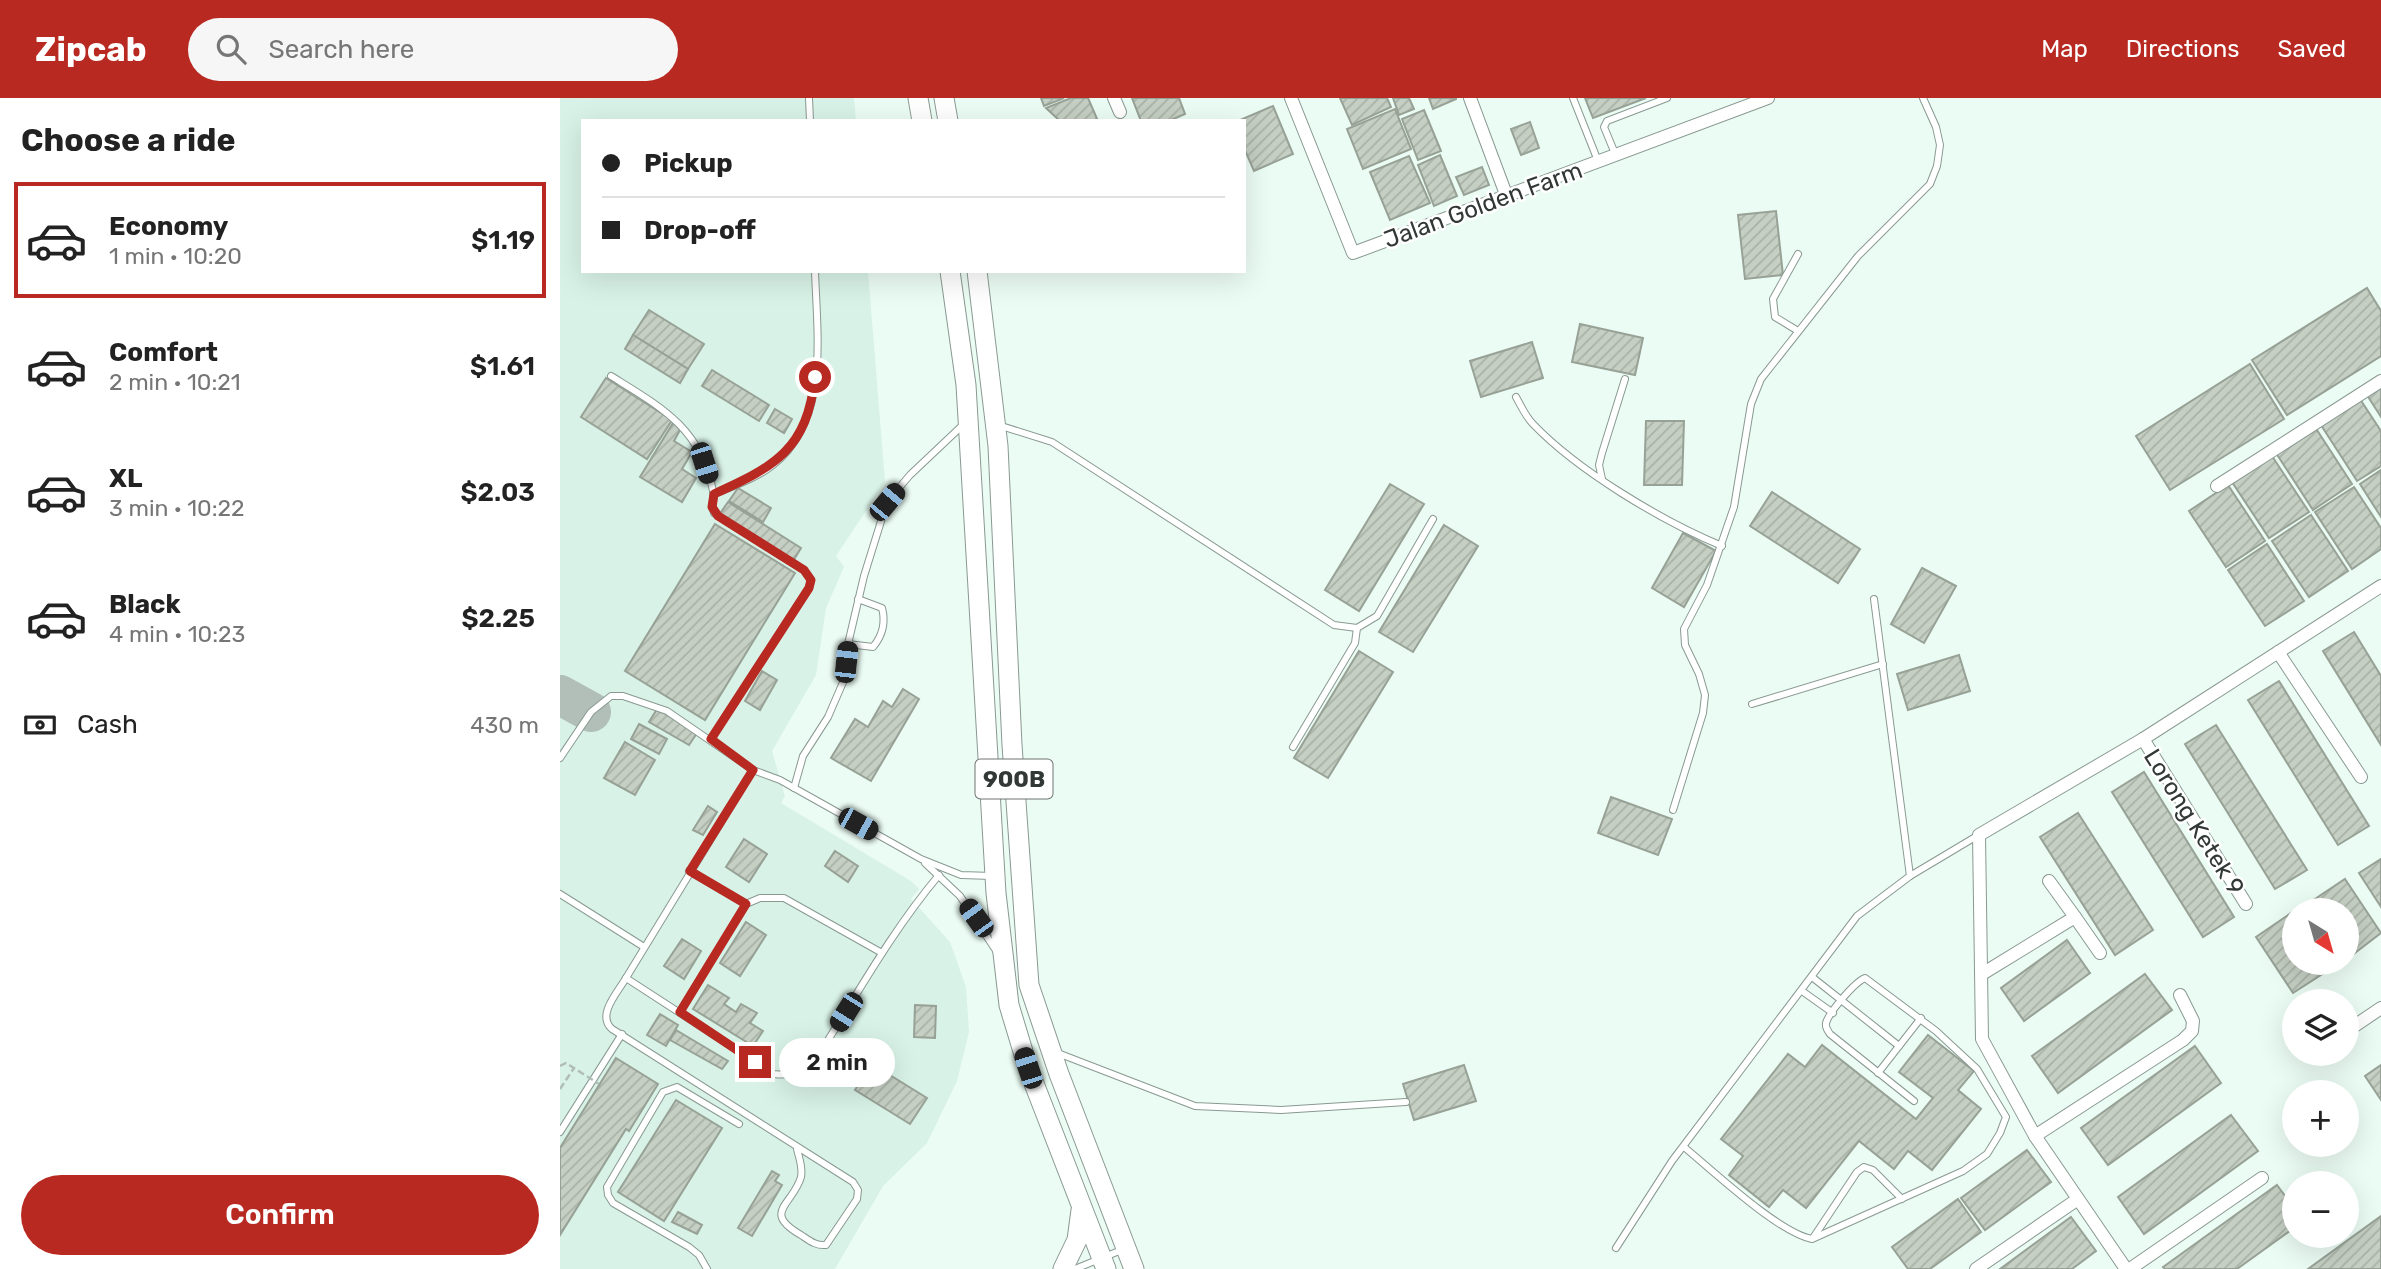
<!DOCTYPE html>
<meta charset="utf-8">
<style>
:root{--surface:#fff;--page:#f6f6f6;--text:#222;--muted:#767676;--line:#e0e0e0;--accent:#b82921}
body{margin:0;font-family:Rubik,sans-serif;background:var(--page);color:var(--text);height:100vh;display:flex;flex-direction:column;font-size:26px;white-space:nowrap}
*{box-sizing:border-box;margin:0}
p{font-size:23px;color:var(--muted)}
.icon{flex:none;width:38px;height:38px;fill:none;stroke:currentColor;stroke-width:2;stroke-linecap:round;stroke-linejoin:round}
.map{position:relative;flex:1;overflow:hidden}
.drawer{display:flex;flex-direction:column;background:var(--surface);width:560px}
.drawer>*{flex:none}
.top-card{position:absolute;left:21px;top:21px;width:665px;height:154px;border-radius:0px;box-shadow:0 7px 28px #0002;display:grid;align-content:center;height:154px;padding:0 21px;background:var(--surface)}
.needle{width:46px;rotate:143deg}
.controls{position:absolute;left:1722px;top:800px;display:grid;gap:14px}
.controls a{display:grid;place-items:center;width:77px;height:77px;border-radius:50%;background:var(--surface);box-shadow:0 7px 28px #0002;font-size:35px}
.end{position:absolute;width:32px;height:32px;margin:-16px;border:9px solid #b82921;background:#fff;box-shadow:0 0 0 4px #fff}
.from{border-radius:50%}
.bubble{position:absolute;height:49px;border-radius:24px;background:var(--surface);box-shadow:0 7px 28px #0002;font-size:23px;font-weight:600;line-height:49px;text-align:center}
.car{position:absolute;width:21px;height:42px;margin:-21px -10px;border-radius:9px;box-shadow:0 0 5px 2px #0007;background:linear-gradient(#222 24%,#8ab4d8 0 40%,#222 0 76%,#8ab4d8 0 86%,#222 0)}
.top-card b{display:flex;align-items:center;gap:24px;height:66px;font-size:26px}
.top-card b+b{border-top:2px solid var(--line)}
.top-card i{width:18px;height:18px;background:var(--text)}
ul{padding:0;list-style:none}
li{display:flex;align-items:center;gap:21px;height:116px;margin:0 14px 10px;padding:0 7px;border:4px solid transparent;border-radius:0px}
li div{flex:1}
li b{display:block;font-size:26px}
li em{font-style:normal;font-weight:600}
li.selected{border-color:var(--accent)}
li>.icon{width:63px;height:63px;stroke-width:1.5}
h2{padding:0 21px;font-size:32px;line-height:84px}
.pay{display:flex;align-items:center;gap:18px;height:77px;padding:0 21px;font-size:26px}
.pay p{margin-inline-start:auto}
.button{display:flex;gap:14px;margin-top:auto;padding:14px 21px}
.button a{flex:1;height:80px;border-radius:42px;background:var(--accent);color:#fff;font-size:28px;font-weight:600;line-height:80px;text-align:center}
header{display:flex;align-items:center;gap:42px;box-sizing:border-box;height:98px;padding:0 35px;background:var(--accent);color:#fff}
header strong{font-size:33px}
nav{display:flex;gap:38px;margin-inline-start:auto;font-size:24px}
.search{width:490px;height:63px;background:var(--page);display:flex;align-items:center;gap:18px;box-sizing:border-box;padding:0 24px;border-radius:38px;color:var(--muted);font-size:26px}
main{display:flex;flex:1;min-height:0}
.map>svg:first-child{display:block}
.built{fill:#d8f2e7}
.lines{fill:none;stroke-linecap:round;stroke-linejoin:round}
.taxiway{stroke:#b1bfb8;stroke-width:40}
.building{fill:url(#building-hatch);stroke:#97a195;stroke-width:2}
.service-casing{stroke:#899992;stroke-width:8}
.minor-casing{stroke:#899992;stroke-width:14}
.trunk-casing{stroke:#899992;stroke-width:21}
.path{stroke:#b0beb7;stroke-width:2.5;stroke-dasharray:7 3.5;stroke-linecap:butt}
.service{stroke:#fff;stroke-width:6}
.minor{stroke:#fff;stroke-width:12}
.trunk{stroke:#fff;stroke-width:19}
.path-bridge{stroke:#b0beb7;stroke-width:2.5;stroke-dasharray:7 3.5;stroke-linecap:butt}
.route{stroke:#b82921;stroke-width:9}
.labels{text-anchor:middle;stroke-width:5;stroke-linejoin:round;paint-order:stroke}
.shield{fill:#fff;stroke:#6f7472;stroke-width:2}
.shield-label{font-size:23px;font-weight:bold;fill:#313835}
.street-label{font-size:24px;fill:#313835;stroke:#fff}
</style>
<header>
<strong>Zipcab</strong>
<div class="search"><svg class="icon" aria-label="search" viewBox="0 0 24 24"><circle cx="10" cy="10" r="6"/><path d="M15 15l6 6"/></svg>Search here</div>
<nav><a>Map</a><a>Directions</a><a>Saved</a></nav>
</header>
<main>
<section class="drawer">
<h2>Choose a ride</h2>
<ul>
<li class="selected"><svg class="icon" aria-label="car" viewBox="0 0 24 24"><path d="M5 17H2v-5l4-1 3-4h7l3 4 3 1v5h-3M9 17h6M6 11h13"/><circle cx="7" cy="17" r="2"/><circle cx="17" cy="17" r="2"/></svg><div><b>Economy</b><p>1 min · 10:20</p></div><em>$1.19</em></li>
<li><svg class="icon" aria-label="car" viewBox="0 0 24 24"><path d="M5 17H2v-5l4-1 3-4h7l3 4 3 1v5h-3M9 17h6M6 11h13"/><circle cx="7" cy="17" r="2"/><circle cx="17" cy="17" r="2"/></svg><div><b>Comfort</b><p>2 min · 10:21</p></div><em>$1.61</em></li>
<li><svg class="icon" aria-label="car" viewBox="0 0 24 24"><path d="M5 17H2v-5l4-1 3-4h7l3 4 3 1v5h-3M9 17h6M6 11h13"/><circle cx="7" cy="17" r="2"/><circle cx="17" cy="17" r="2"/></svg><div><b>XL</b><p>3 min · 10:22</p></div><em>$2.03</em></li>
<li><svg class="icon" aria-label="car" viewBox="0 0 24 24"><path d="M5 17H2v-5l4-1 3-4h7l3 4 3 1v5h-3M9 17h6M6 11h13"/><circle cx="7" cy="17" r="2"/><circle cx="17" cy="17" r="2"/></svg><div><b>Black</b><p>4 min · 10:23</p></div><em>$2.25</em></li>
</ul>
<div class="pay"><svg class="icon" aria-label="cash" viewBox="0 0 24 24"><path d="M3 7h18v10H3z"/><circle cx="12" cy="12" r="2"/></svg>Cash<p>430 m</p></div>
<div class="button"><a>Confirm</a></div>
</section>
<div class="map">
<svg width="1821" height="1171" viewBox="0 0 1821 1171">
<defs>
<pattern id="building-hatch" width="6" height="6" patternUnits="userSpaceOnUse" patternTransform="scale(1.75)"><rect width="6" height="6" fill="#c5cfc3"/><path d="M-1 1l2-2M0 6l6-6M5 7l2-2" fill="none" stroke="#aab2a8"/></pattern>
</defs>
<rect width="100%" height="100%" fill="#ebfcf4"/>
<path class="built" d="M0 0H294L296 23H23V173H308L325 384 276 458 284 469 266 510 256 577 212 653 225 698 221 705 351 783 359 791 351 801 390 844 406 889 409 934 397 983 367 1045 323 1088 275 1171H0Z"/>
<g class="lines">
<path class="taxiway" d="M0 597 31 614"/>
</g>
<g class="building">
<path d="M481 0H504L484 8Z"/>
<path d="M511 0H528L538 23H500L486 10Z"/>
<path d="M572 0H619L625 16 609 23H581Z"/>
<path d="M780 0H827L831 9 792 27Z"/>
<path d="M833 0H849L854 11 839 17Z"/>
<path d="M869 0H896V1L873 11Z"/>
<path d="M1025 0H1086L1033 20Z"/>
<path d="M713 8 733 56 694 73 684 50V23H678Z"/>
<path d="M835 11 851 51 803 71 787 31Z"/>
<path d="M864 12 881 53 858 62 842 21Z"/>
<path d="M970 24 979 50 961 57 951 31Z"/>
<path d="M880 57 897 98 874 108 858 67Z"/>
<path d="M849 58 870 105 830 122 810 74Z"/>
<path d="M922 69 929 87 904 97 896 79Z"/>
<path d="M1216 113 1223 177 1185 181 1178 117Z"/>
<path d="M1807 190 1821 213V258L1727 317 1692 262Z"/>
<path d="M89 212 144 246 128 271 73 237Z"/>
<path d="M1020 226 1083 240 1075 277 1012 264Z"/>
<path d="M73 237 128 271 120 285 65 251Z"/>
<path d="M972 244 983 280 921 299 910 263Z"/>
<path d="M1690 266 1724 321 1610 392 1576 338Z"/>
<path d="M152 272 209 307 199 323 142 288Z"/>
<path d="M46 280 112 322 87 361 21 319Z"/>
<path d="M1821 288V319L1807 297Z"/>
<path d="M1800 301 1821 333V368L1797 383 1761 327Z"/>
<path d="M215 311 232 321 224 335 207 325Z"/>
<path d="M1086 323H1124L1122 387H1084Z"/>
<path d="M113 325 121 330 114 343 132 354 122 371 136 380 122 404 80 379Z"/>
<path d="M1755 329 1792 386 1753 412 1716 355Z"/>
<path d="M1712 358 1749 414 1709 440 1672 384Z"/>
<path d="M1821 372V419L1800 386Z"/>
<path d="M830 386 864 406 799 513 765 492Z"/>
<path d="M1668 387 1705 443 1666 469 1629 413Z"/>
<path d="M1794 389 1821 430V451L1792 471 1755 414Z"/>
<path d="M178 390 211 410 203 424 169 403Z"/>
<path d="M1212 394 1300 451 1278 485 1190 428Z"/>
<path d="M168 404 241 450 233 463 159 417Z"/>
<path d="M1751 417 1788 473 1749 499 1712 443Z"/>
<path d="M155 426 235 475 145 622 65 573Z"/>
<path d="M884 427 918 448 853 554 819 534Z"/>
<path d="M1123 435 1156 453 1124 509 1092 490Z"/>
<path d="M1707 446 1744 503 1705 528 1668 472Z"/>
<path d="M1362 470 1396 488 1364 545 1331 526Z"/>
<path d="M1794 534 1821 578V647L1763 553Z"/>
<path d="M799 553 833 574 768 680 734 660Z"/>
<path d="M1399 557 1410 593 1348 612 1337 576Z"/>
<path d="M202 573 217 582 200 612 185 603Z"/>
<path d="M1719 583 1809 728 1778 747 1688 602Z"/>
<path d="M343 591 359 601 311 683 271 660 295 621 308 629 323 603 332 609Z"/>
<path d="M97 611 137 635 129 647 89 624Z"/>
<path d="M79 626 107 641 99 656 71 641Z"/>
<path d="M1656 627 1747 772 1715 791 1625 646Z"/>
<path d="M65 644 95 662 75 697 44 680Z"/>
<path d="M1584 674 1674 819 1643 839 1552 694Z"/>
<path d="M1051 699 1112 721 1098 757 1038 735Z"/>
<path d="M148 708 157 714 143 737 133 732Z"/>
<path d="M1518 715 1593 832 1555 857 1480 739Z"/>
<path d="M184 741 207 756 189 784 166 769Z"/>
<path d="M275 753 298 768 288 784 265 768Z"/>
<path d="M1821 761V809L1799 775Z"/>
<path d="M1785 781 1821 835 1787 861V812H1749L1746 807Z"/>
<path d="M1734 813V864H1769L1772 870 1733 895 1696 839Z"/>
<path d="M186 824 206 837 180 878 160 865Z"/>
<path d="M122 841 141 853 124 881 104 868Z"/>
<path d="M1507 842 1530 875 1464 923 1441 890Z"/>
<path d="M1585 876 1612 912 1498 995 1472 958Z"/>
<path d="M148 887 169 900 164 906 176 914 181 906 197 915 190 925 203 933 193 948 133 911Z"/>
<path d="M355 907 376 908 375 940 354 939Z"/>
<path d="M100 916 118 927 106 948 87 937Z"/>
<path d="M116 932 168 963 162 971 110 942Z"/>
<path d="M1368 937 1414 973 1398 992 1421 1011 1372 1072 1348 1053 1334 1071 1299 1043 1246 1110 1223 1092 1209 1109 1169 1077 1183 1058 1161 1041 1228 956 1245 969 1262 947 1356 1021 1373 1000 1339 974Z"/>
<path d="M1635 948 1661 985 1548 1067 1521 1030Z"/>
<path d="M56 960 98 986 69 1033 66 1031 0 1137V1050Z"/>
<path d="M312 966 367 1000 350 1026 295 992Z"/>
<path d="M904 967 916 1003 854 1022 843 986Z"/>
<path d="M1821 967V1002L1805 978Z"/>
<path d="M116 1002 162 1030 104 1123 58 1094Z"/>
<path d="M1671 1017 1698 1053 1584 1136 1558 1099Z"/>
<path d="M1467 1052 1491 1084 1425 1132 1401 1100Z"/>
<path d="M212 1073 219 1077 215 1083 222 1087 192 1138 178 1130Z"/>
<path d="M1717 1087 1734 1110V1130L1677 1171H1605L1603 1169Z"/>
<path d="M1398 1101 1421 1134 1370 1171H1348L1332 1149Z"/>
<path d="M118 1114 142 1127 137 1136 112 1124Z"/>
<path d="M1821 1118V1171H1748Z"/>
<path d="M1511 1119 1536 1153 1512 1171H1440Z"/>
</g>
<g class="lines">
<g class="service-casing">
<g id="service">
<path d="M249 0 250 23"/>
<path d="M1013 0 1038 63"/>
<path d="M1056 58 1044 29 1047 23 1107 0"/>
<path d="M1238 233 1215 219 1213 201 1238 156"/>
<path d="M51 278C101 309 141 330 153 393 155 401 151 407 154 415L244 472 251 482 249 490 151 641"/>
<path d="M956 299C961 308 966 319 973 326 1018 373 1102 423 1162 448"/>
<path d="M438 327 492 344 774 527 797 530 817 518 873 421"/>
<path d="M1042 381 1039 367 1042 355 1065 281"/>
<path d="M154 396C173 388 197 380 213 367 270 322 257 237 255 173"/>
<path d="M1314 501 1350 778"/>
<path d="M288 546 313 549C323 537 326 525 322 510L298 501"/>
<path d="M1192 606 1323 566"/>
<path d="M733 649 795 545 797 530"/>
<path d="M0 660 31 614 51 598H63L107 613 193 672 220 682 361 761 401 777 432 778"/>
<path d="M193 672 66 880C58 894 36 917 52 931L293 1084 298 1092 297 1101 266 1147C256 1148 250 1143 241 1137 201 1114 233 1107 241 1079 243 1069 239 1060 237 1051"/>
<path d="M234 690 243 658 268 619 284 582 288 546 304 478 327 404 350 377 405 325"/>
<path d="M1113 712 1143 615 1145 597 1139 576 1125 547 1124 531 1147 487 1174 409 1191 306 1201 281 1298 158 1370 86 1377 68 1380 47 1376 29 1363 0"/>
<path d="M365 765 400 798 437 854"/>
<path d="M129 773 186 806"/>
<path d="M0 796 84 849"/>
<path d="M1252 879 1339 948"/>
<path d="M66 880 214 976C232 978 242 975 255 963 295 900 331 834 379 777"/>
<path d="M1242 893 1273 915"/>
<path d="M120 914 186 806 200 800H224L322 855"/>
<path d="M495 954 635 1008 721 1012 846 1004"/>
<path d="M1318 975 1361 920"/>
<path d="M0 1034 62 936"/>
<path d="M1124 1049C1153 1073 1219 1135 1252 1141L1403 1073 1427 1056 1440 1035 1446 1019 1417 971 1376 933 1305 880C1295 884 1269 914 1266 925 1265 930 1268 933 1270 936L1354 1003"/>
<path d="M1253 1140 1297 1074 1304 1069 1313 1072 1342 1101"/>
<path d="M1056 1150 1112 1063 1297 818 1350 778 1417 738"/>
<path d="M147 1171 139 1157 129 1149 53 1105 48 1097 47 1089 103 994 117 989 179 1026"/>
<path d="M515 1171 564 1151"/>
</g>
</g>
<g class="minor-casing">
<g id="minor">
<path d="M554 0 560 14"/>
<path d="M731 0 793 155 1208 0"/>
<path d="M910 0 947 99"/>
<path d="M1657 388 1821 283"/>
<path d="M1718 554 1801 679"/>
<path d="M1583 641 1686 806"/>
<path d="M1489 783 1515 819"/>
<path d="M1422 876 1515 819 1540 855"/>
<path d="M1787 933 1821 910"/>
<path d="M1475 1038 1623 942 1632 933 1633 923 1620 897"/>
<path d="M1416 1171 1518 1101"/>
<path d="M1566 1171 1475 1038 1422 941 1419 737 1583 641 1821 488"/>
<path d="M1570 1171 1702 1080"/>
</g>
</g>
<g class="trunk-casing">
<g id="trunk">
<path d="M358 0 362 23"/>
<path d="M384 0 388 23"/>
<path d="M390 173 406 287 436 795 449 907 468 970 546 1171"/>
<path d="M417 173 438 348 452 647 469 887 499 976 574 1171"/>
<path d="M503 1171 517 1142 521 1112"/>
</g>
</g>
<path class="path" d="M0 991 14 970"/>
<use href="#service" class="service"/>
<use href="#minor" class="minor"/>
<use href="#trunk" class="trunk"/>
<path class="path-bridge" d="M0 968 6 965 39 986"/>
</g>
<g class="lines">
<path class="route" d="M195 964 120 914 186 806 130 773 193 672 151 641 249 490 251 482 244 472 158 418 152 409 154 396C216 368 247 351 255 279"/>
</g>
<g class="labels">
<rect class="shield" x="415.5" y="661.5" width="77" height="39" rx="5"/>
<g class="shield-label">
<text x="454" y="689">900B</text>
</g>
<g class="street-label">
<text transform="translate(923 107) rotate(-20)" y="8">Jalan Golden Farm</text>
<text transform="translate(1634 724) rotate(58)" y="8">Lorong Ketek 9</text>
</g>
</g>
</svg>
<div class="controls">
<a><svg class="needle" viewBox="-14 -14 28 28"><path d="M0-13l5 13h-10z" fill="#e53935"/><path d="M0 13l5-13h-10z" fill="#767676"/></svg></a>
<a><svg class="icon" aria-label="layers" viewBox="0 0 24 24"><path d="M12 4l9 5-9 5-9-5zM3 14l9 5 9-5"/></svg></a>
<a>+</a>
<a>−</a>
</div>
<i class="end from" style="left:255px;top:279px"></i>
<i class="end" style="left:195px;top:964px"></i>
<div class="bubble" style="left:219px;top:940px;width:116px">2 min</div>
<i class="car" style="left:144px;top:365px;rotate:162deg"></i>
<i class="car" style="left:327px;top:404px;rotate:40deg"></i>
<i class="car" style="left:286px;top:564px;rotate:6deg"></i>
<i class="car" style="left:298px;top:726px;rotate:119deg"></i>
<i class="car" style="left:416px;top:820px;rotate:324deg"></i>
<i class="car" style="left:286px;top:914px;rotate:212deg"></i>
<i class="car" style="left:468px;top:970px;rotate:342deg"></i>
<div class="top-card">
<b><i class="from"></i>Pickup</b>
<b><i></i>Drop-off</b>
</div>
</div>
</main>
